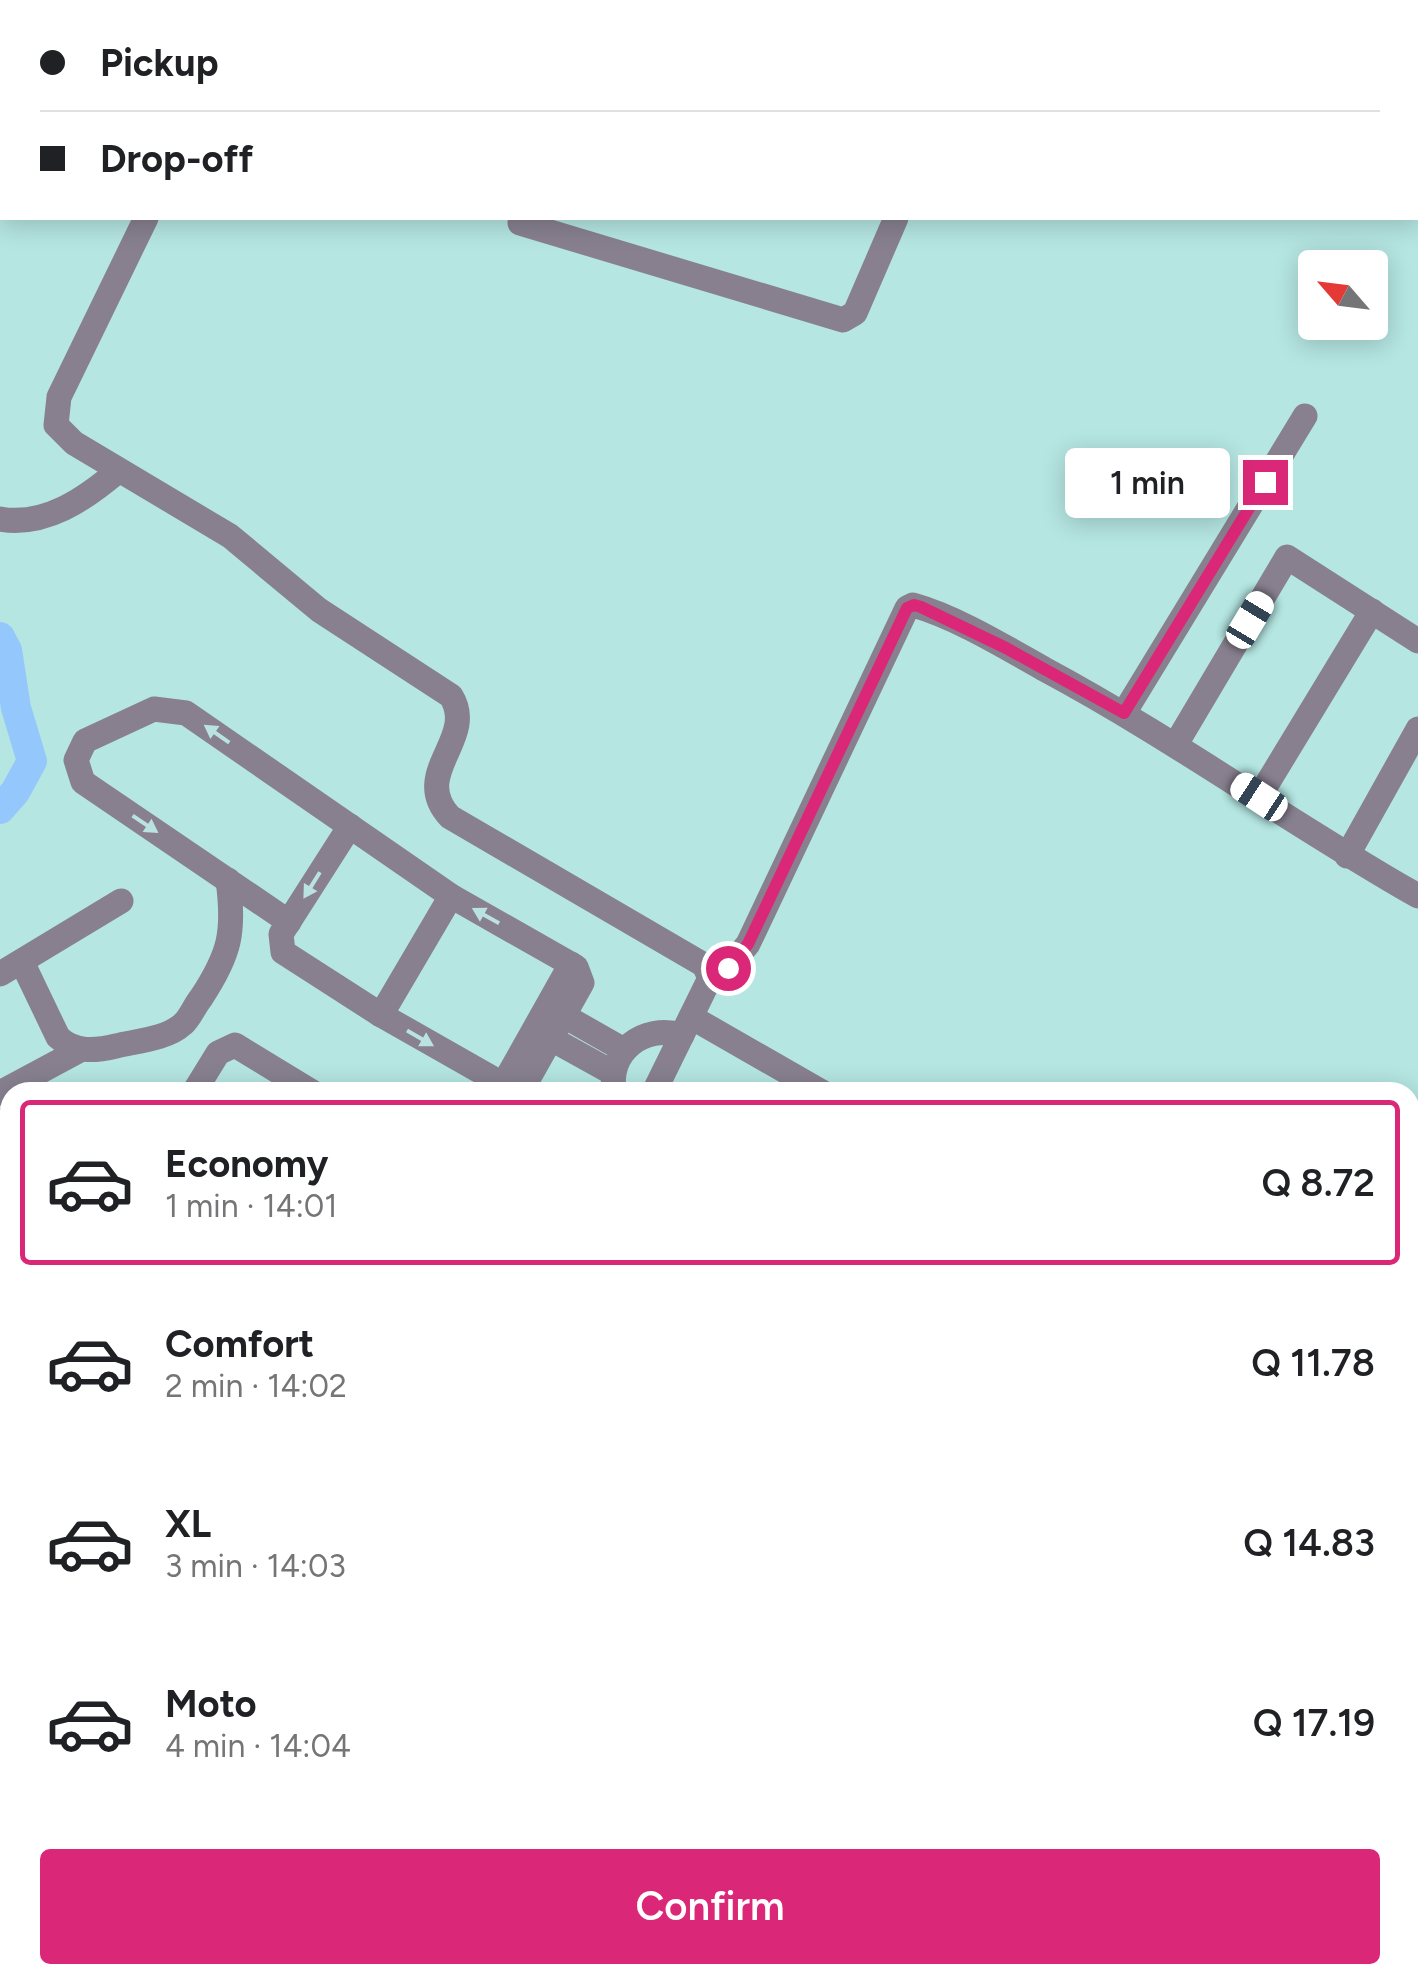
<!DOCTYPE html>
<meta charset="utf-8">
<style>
:root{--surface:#fff;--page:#f6f6f6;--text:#202124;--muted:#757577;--line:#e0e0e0;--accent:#db2777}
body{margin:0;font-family:Figtree,sans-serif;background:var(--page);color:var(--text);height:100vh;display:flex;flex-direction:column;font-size:38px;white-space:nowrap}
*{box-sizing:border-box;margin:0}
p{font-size:32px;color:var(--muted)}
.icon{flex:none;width:55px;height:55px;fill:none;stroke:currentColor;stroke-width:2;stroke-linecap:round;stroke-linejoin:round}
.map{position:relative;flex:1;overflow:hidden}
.panel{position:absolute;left:0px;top:1082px;width:1420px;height:902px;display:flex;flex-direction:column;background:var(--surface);border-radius:30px 30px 0 0;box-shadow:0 5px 25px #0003}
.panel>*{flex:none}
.banner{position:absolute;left:0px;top:0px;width:1420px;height:220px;box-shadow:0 5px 25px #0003;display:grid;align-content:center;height:220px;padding:0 40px;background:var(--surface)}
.needle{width:65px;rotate:298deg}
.fabs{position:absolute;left:1298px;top:250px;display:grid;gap:20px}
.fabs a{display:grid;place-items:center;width:90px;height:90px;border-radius:10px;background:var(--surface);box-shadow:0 5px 25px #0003;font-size:50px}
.end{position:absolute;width:45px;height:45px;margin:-22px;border:12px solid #db2777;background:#fff;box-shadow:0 0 0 5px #fff}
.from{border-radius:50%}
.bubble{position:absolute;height:70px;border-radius:10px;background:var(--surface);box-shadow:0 5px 25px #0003;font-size:32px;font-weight:600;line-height:70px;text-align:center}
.car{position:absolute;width:30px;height:60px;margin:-30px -15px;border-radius:12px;box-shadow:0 0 8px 2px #0007;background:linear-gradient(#fff 24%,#345 0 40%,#fff 0 76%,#345 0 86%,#fff 0)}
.banner b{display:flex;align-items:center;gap:35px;height:95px;font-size:38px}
.banner b+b{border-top:2px solid var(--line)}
.banner i{width:25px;height:25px;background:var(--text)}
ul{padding:18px 0 0;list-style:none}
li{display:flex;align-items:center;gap:30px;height:165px;margin:0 20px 15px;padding:0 20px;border:5px solid transparent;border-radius:10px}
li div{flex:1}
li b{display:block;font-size:38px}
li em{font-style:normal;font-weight:600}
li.active{border-color:var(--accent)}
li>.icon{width:90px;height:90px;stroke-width:1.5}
.cta{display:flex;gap:20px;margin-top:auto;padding:20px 40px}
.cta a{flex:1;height:115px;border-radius:10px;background:var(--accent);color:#fff;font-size:40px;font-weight:600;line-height:115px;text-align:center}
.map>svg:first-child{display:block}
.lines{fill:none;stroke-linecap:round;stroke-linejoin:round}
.river{stroke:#94c8fc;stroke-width:30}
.minor{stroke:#88808f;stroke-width:25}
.oneway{fill:#b9e2e1}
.route{stroke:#db2777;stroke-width:12}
</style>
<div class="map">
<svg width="1418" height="1984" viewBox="0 0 1418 1984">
<rect width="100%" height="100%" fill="#b5e6e2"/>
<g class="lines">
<g class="river">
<path d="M45 2V0"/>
<path d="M0 105 2 104"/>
<path d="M0 637 7 650 16 708 32 761 15 792 0 809"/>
</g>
<g class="minor">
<path d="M251 2 253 0"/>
<path d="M982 2 983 0"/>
<path d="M146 218 59 397 56 425 74 443 230 536 319 610 451 696C478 739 409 773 450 817L704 965 710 978 654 1092"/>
<path d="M520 223 843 320 855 313 896 218"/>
<path d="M0 519C45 527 85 499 118 471"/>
<path d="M1124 713 1305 416"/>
<path d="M1176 744 1287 557 1418 641"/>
<path d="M1259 797 1372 611"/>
<path d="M350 826 281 934 283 952 381 1015 513 1090"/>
<path d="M1347 856 1418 729"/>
<path d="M289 922 83 782 76 760 85 741 154 709 186 713 451 896 576 967 582 983 527 1081 511 1092"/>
<path d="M22 962 58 1037C75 1053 95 1051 116 1046 137 1041 167 1039 183 1024 190 1018 195 1005 201 998 230 954 235 932 228 880"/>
<path d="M0 974 121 901"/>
<path d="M710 978 728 968 748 944 907 608 913 605C956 617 1005 647 1044 669 1173 738 1291 824 1418 896"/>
<path d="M550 1008 624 1050"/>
<path d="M381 1015 451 896"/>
<path d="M691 1017 822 1092"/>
<path d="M539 1032 613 1073"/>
<path d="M194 1092 218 1053 235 1045 312 1092"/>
<path d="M499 1092 571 964"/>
<path d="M614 1092C608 1051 643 1024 682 1035"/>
<path d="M0 1093 80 1050"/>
<path d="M1410 1434 1416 1437"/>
<path d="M1410 1586 1418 1580"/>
<path d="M1410 1742 1418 1748"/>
<path d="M0 1779 10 1787"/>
<path d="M1410 1795 1418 1788"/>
<path d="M278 1975 296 1984"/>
<path d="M796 1975 800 1984"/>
<path d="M1080 1975 1116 1984"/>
<path d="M223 1984 227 1975"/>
<path d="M435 1984 439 1975"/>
<path d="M570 1984 575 1975"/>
<path d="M853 1984 881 1975"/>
<path d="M951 1984 953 1975"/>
</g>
</g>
<defs><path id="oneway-solid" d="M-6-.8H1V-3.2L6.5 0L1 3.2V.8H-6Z" transform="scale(2.5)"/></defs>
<g class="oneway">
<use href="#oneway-solid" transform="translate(217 734) rotate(-145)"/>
<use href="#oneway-solid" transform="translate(145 824) rotate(34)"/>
<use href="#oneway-solid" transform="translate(312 885) rotate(122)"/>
<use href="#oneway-solid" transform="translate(486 916) rotate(-151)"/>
<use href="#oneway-solid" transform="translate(420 1038) rotate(30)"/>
</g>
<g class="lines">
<path class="route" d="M728 968 748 944 907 608 914 605 921 607 1006 648 1124 713 1265 482"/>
</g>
</svg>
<div class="fabs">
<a><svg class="needle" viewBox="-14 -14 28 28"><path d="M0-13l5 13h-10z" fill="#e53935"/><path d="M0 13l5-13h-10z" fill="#757577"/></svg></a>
</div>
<i class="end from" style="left:728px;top:968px"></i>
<i class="end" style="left:1265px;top:482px"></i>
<div class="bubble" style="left:1065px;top:448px;width:165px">1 min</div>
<i class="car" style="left:1250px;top:620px;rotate:31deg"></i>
<i class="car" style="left:1259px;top:797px;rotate:303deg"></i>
<div class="banner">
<b><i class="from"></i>Pickup</b>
<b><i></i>Drop-off</b>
</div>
<section class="panel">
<ul>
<li class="active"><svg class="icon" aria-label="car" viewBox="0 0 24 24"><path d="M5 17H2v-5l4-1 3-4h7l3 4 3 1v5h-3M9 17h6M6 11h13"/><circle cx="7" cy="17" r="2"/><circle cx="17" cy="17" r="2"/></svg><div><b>Economy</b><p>1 min · 14:01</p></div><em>Q 8.72</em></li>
<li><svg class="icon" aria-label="car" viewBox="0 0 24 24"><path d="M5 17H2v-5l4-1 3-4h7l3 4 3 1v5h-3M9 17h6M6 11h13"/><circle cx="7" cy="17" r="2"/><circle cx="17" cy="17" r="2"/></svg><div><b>Comfort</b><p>2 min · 14:02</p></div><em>Q 11.78</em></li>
<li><svg class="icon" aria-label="car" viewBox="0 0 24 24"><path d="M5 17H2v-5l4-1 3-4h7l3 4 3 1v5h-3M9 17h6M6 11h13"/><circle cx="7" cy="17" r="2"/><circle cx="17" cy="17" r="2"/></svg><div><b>XL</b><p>3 min · 14:03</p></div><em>Q 14.83</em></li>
<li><svg class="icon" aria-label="car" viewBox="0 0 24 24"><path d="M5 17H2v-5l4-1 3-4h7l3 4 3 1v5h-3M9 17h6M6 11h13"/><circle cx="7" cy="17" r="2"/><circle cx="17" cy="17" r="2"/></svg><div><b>Moto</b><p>4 min · 14:04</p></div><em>Q 17.19</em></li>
</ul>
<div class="cta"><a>Confirm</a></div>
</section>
</div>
